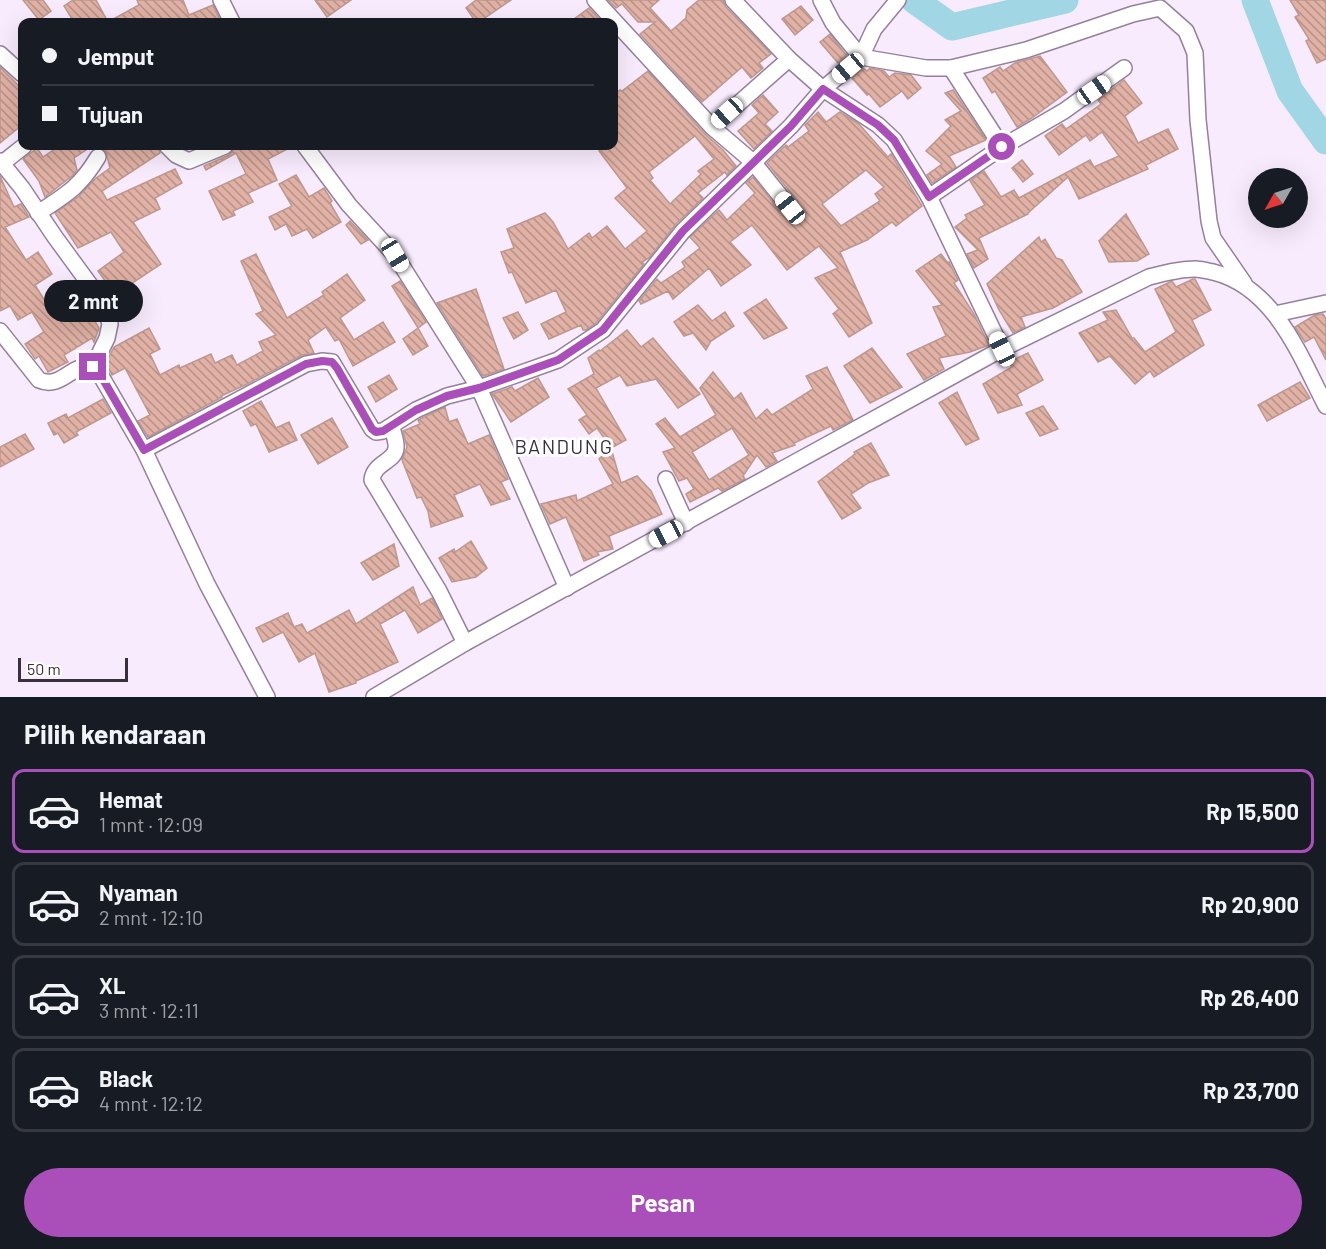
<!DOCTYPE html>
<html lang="id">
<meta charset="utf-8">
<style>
:root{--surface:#171b24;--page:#242831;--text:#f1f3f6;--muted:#9ea1a6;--line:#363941;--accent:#aa4fba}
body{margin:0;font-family:Barlow,sans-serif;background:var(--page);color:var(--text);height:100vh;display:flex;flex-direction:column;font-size:22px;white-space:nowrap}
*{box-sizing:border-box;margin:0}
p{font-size:20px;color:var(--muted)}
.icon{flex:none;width:33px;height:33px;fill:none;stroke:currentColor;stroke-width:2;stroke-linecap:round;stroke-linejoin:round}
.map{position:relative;height:697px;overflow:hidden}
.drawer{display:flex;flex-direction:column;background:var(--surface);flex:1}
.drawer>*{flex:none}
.guide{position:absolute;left:18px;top:18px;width:600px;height:132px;border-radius:12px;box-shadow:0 6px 24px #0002;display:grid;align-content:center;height:132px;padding:0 24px;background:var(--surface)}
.needle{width:39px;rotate:231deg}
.tools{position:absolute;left:1248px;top:168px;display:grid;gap:12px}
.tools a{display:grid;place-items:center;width:60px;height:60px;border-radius:50%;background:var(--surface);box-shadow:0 6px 24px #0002;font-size:30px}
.scale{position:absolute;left:18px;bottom:15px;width:110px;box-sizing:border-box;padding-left:6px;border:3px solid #38303c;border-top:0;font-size:16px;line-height:21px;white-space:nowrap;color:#38303c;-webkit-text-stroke:4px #fefefe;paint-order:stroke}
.end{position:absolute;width:27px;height:27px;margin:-14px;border:8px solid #aa4fba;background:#fff;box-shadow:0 0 0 3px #fff}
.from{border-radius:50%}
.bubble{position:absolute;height:42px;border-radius:21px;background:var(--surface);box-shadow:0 6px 24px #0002;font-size:20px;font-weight:700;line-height:42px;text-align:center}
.car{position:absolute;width:18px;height:36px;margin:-18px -9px;border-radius:8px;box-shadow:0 0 4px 2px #0007;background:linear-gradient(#fff 24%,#345 0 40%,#fff 0 76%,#345 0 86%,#fff 0)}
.guide b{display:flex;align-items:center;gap:21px;height:57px;font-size:22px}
.guide b+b{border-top:2px solid var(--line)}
.guide i{width:15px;height:15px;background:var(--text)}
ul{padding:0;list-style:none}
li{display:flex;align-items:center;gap:18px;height:84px;margin:0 12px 9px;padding:0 12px;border:3px solid var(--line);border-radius:12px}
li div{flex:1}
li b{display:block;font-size:22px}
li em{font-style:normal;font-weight:700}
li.on{border-color:var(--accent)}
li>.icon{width:54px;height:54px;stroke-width:1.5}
h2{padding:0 24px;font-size:27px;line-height:72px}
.primary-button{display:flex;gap:12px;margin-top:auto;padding:12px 24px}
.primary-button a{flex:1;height:69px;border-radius:36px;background:var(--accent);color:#fff;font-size:24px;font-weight:700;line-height:69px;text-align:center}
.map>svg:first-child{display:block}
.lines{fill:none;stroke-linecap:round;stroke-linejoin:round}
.river{stroke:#a1d6e4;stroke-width:27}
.building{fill:url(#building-back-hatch);stroke:#bd988d;stroke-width:1.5;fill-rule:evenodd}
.minor-casing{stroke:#95819d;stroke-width:18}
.minor{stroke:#fff;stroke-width:15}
.route{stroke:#aa4fba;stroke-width:8}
.labels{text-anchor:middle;stroke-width:6;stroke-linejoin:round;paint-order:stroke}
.quarter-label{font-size:20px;letter-spacing:1.5px;fill:#38303c;stroke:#fefefe}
</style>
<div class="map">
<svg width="1326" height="697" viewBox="0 0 1326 697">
<defs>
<pattern id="building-back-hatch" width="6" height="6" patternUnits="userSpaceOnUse" patternTransform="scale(1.5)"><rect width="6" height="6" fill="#e0b1a4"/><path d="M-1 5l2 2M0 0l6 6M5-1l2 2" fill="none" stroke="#b79087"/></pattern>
</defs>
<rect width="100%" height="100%" fill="#f8ebfd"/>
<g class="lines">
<g class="river">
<path d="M914 0 952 27 1065 0"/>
<path d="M1255 0 1290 91 1326 141"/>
</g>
</g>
<g class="building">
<path d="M23 0H43L51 11 39 20Z"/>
<path d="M73 0H96L108 22 139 5 137 0H183L189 15 213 5 221 22H74L64 6Z"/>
<path d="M315 0H351L327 17Z"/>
<path d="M476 0H511L479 22H476L466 8Z"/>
<path d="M608 0H659L650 8 671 31 686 18 687 10 699 0H723L726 7 771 54 759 63 763 68 751 78 742 67 702 102 640 34 655 22H638L622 4 616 8Z"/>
<path d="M1290 0H1326V59L1317 63 1306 41 1309 39 1295 17 1299 15Z"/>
<path d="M801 6 813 20 795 35 782 19Z"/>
<path d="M589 8 600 20 597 22H570Z"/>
<path d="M830 34 847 56 838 63 820 42Z"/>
<path d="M1040 56 1067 92 1032 118 1017 127 995 91 992 93 983 78 1000 67 1003 71 1015 63Z"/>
<path d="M0 67 22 89V125L0 143Z"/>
<path d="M863 68 867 71 870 68 884 71 889 77 895 73 911 75 921 88 908 99 902 91 880 107 869 94 867 95 852 78Z"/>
<path d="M648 71 705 134 723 150 736 166 727 175 725 172 698 193 703 198 676 224 649 258 642 262 644 264 596 323 586 330H583L581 325 549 339 541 324 566 312 556 290 526 303 512 272 509 273 501 252 514 248 507 229 545 213 553 222 568 249 589 233 592 238 607 226 625 249 647 231 615 198 627 188 599 151 606 146H614V95L620 90 622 91ZM695 136 714 159 698 171 701 174 670 204 650 180 653 178 649 172Z"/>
<path d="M1124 80 1142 103 1125 116 1138 143 1168 129 1178 149 1146 165 1148 169 1079 199 1068 177 1028 213V214L979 238 988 259 974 268 967 254 978 250 955 227 967 218 965 215 985 205 970 181 984 171 1001 197 1014 190 1019 198 1090 160 1094 167 1119 156 1102 132 1090 141 1086 135 1059 155 1045 136 1062 124 1066 129 1101 104 1098 100Z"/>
<path d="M953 90 986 140 949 156 956 167 932 183 927 175 942 164 926 151 951 126 945 120 961 111 945 93Z"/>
<path d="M763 95 778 112 765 124 772 131 754 149 738 131 759 113 752 105Z"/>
<path d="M818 112 826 122 840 112 859 124 888 157 891 154 922 206 896 226 892 222 867 240 840 252 872 323 849 337 833 314 839 309 815 278 838 268 819 246 787 270 752 225 730 242 751 265 721 286 709 268 673 299 668 291 641 304 639 301 657 279 661 283 685 267 682 262 700 248 690 237 719 210 727 220 755 193 746 183 753 177 783 215 791 218 797 215 799 211 798 202 767 163 786 145 788 147 809 131 805 125ZM866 170 884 187 875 194 880 201 841 226 822 204Z"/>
<path d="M59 146H92L74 158 77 170 72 176 45 197 39 181 23 159 37 148 43 157Z"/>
<path d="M97 146H158L160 153 102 191 107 200 175 169 182 183 155 198 160 209 133 222 161 264 131 284 134 288 118 299 98 271 124 252 111 232 78 248 55 213 79 196 96 178 110 168 106 152Z"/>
<path d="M235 146H293L268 159 277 180 248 193 253 202 233 211 235 215 223 220 209 191 246 174 236 153 206 170 204 166 229 155 233 151Z"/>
<path d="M1022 160 1033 174 1023 182 1012 168Z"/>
<path d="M296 175 309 197 324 188 332 201 330 203 341 222 313 238 307 229 292 236 286 224 275 230 269 217 292 206 279 184Z"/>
<path d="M0 176 14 207 21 204 29 217 5 227 26 260 38 252 52 274 35 285 48 306 69 295 77 311V309L85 304 99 328 94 342 92 338 64 355 68 362 48 372 39 356 35 359 25 344 44 332 32 312 18 320 10 306 0 311Z"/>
<path d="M1126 214 1149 254 1137 261 1109 262 1099 241Z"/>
<path d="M350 221 368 240 361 244 346 225Z"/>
<path d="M1039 237 1041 242 1045 239 1056 258 1062 260 1082 292 1053 308 1021 317 1025 327 1013 333 999 310 987 284Z"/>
<path d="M256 254 287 318 324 295 322 292 347 274 365 300 340 318 354 340 383 322 395 342 353 366 339 339 335 341 326 327 308 340 314 353 302 355 247 384 221 396 222 397 148 437 138 421 150 415 125 368 112 375 106 363 114 347 149 328 160 349 150 354 160 375 179 365 180 368 211 354 215 363 232 355 237 365 263 351 259 342 276 335 256 314 263 311 241 261Z"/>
<path d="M941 254 947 262H949L958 280 954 283 974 314 989 345 970 352 939 358 944 369 924 380 907 354 946 336 933 307 942 305 916 271Z"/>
<path d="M1193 279H1195L1211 310 1192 320 1204 345 1154 377 1150 371 1135 384 1110 356 1098 362 1079 333 1108 320 1103 312 1116 310 1132 338H1134L1145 352 1176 332 1155 289 1172 281 1176 287Z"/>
<path d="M400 281 426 322 418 328 392 286Z"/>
<path d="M476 289 504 369 483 376 437 303Z"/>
<path d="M766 299 787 328 764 339 744 313Z"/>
<path d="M698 305 712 321 725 312 734 326 711 341 706 350 693 333 684 336 674 322Z"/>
<path d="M518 312 528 330 514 339 503 318Z"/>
<path d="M1323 314 1326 319V360L1314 337 1305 342 1295 327 1315 315Z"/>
<path d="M418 328 428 346 413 355 403 339Z"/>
<path d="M627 330 641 347 653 338 700 394 678 408 656 379 627 386 620 375 596 388 626 440 611 448 597 428 589 434 579 420 587 415 568 389 594 374 588 358 599 350 600 351Z"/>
<path d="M872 348 902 387 870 403 844 366Z"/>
<path d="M1028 353 1043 380 1017 394 1022 405 998 413 983 384 1012 367 1009 362Z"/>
<path d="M827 367 853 420 833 430 831 426 794 443 795 445 772 453 777 461 766 467 757 455 743 476 745 479 722 491 718 488 690 502 686 494 694 489 687 478 679 481 663 452 675 448 656 424 665 418 680 437 716 415 700 388 713 372 734 399 741 393 756 419 767 409 772 415 813 389 806 376ZM732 428 749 455 709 480 692 452Z"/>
<path d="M389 375 397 389 376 402 368 387Z"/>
<path d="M538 378 549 397 511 422 492 394 512 387 515 391Z"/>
<path d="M1300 382 1310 398 1267 421 1258 405Z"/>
<path d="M957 392 979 439 966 445 939 403Z"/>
<path d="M103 399 111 413 76 432 78 435 64 443 58 433 54 435 48 423 66 414 68 418Z"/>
<path d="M261 401 276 428 289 422 297 440 269 452 256 424 251 426 243 411Z"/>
<path d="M1043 406 1058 429 1040 436 1026 413Z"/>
<path d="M445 407 449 422 457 419 468 444 489 435 508 479 501 482 510 499 491 505 480 484 454 495 463 516 431 527 428 511 421 497 417 498 402 460 407 447 403 431 420 424 418 420Z"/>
<path d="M332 418 348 447 318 464 301 435Z"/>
<path d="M25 434 34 449 0 467V447Z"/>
<path d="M871 443 889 475 868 483 851 494 861 508 842 519 818 482 855 454 854 452Z"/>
<path d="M611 448 621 483 637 476 651 491 662 514 609 536 613 549 597 552 599 555 584 561 566 517 550 524 541 504 576 495 577 501 613 484 599 459Z"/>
<path d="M471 541 487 568 476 577 452 582 439 558 454 549 455 552Z"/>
<path d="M394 544 399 566 373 580 361 563Z"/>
<path d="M413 587 420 605 432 598 442 619 418 633 405 610 380 624 398 662 356 681V683L329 692 315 653 299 662 283 632 263 642 256 628 288 613 294 627 302 624 307 633 349 610 356 624Z"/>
</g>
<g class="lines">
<g class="minor-casing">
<g id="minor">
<path d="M221 0 232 22"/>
<path d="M595 0 712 127 753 162 790 208"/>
<path d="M733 0 789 59 823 89 878 125 894 140 929 197 1002 349"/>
<path d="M821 0 833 23 861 57 926 68H951L1002 147"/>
<path d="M0 54 22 74"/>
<path d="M951 68 1026 50 1133 14 1160 8 1186 31 1195 53 1198 120 1209 221 1213 238 1244 283"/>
<path d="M712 127 789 59"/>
<path d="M167 146 176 155 189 161 225 146"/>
<path d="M305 146 349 205 395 255 479 388 567 588"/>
<path d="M0 161 22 188 55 237 104 304 110 324 107 338 93 367"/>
<path d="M0 165 24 146"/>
<path d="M929 197 1002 147 1064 111 1124 68"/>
<path d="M38 213C67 194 80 187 98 157"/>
<path d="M1275 314 1326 303"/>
<path d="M0 331 39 380C66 392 77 349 101 376L144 450 207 584 267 697"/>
<path d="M392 427C393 433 397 442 396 448 395 462 374 462 372 480L439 591 465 643"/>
<path d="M144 450 306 364 322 361 332 362 372 429 376 432 383 431 416 410 447 396 479 388 558 360 603 330 683 231 791 126 823 89 861 57 874 29 898 0"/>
<path d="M666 479 686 523"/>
<path d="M374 697 465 643 1002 349 1149 277C1164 273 1179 269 1195 269 1201 269 1207 271 1213 272 1275 287 1300 356 1326 406"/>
</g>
</g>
<use href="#minor" class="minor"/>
</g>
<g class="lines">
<path class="route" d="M93 367 101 376 144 450 306 364 322 361 332 362 337 368 372 429 376 432 383 431 416 410 447 396 479 388 558 360 603 330 683 231 791 126 823 89 878 125 894 140 929 197 1002 147"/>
</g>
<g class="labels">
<g class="quarter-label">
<text x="564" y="454">BANDUNG</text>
</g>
</g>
</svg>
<div class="tools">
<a><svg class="needle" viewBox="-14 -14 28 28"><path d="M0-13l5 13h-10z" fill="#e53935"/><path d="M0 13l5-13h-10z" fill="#9ea1a6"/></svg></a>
</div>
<div class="scale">50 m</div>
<i class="end from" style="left:1002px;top:147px"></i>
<i class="end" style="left:93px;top:367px"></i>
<div class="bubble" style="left:44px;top:280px;width:99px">2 mnt</div>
<i class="car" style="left:848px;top:68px;rotate:230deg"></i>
<i class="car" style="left:1094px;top:90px;rotate:55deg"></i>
<i class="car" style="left:727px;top:113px;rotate:228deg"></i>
<i class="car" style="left:790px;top:208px;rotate:321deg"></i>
<i class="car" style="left:395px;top:255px;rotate:149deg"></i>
<i class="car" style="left:1002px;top:349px;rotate:335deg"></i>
<i class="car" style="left:666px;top:534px;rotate:242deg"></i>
<div class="guide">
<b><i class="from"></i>Jemput</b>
<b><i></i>Tujuan</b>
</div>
</div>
<section class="drawer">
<h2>Pilih kendaraan</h2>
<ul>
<li class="on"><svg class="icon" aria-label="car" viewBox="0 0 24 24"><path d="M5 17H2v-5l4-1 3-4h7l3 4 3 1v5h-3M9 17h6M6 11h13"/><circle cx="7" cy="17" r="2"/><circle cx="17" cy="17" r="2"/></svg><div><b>Hemat</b><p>1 mnt · 12:09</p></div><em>Rp 15,500</em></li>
<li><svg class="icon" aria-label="car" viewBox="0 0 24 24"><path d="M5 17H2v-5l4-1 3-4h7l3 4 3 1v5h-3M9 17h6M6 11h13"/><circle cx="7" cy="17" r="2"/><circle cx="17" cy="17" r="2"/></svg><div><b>Nyaman</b><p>2 mnt · 12:10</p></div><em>Rp 20,900</em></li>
<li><svg class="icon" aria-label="car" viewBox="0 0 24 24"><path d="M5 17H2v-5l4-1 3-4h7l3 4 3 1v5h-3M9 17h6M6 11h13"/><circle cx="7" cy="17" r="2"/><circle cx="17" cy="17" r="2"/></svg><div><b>XL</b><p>3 mnt · 12:11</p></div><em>Rp 26,400</em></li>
<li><svg class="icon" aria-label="car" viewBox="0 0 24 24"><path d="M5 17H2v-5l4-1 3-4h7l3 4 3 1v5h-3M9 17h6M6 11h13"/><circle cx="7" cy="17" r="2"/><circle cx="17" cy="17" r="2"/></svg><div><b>Black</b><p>4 mnt · 12:12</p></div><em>Rp 23,700</em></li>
</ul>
<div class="primary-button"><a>Pesan</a></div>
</section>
